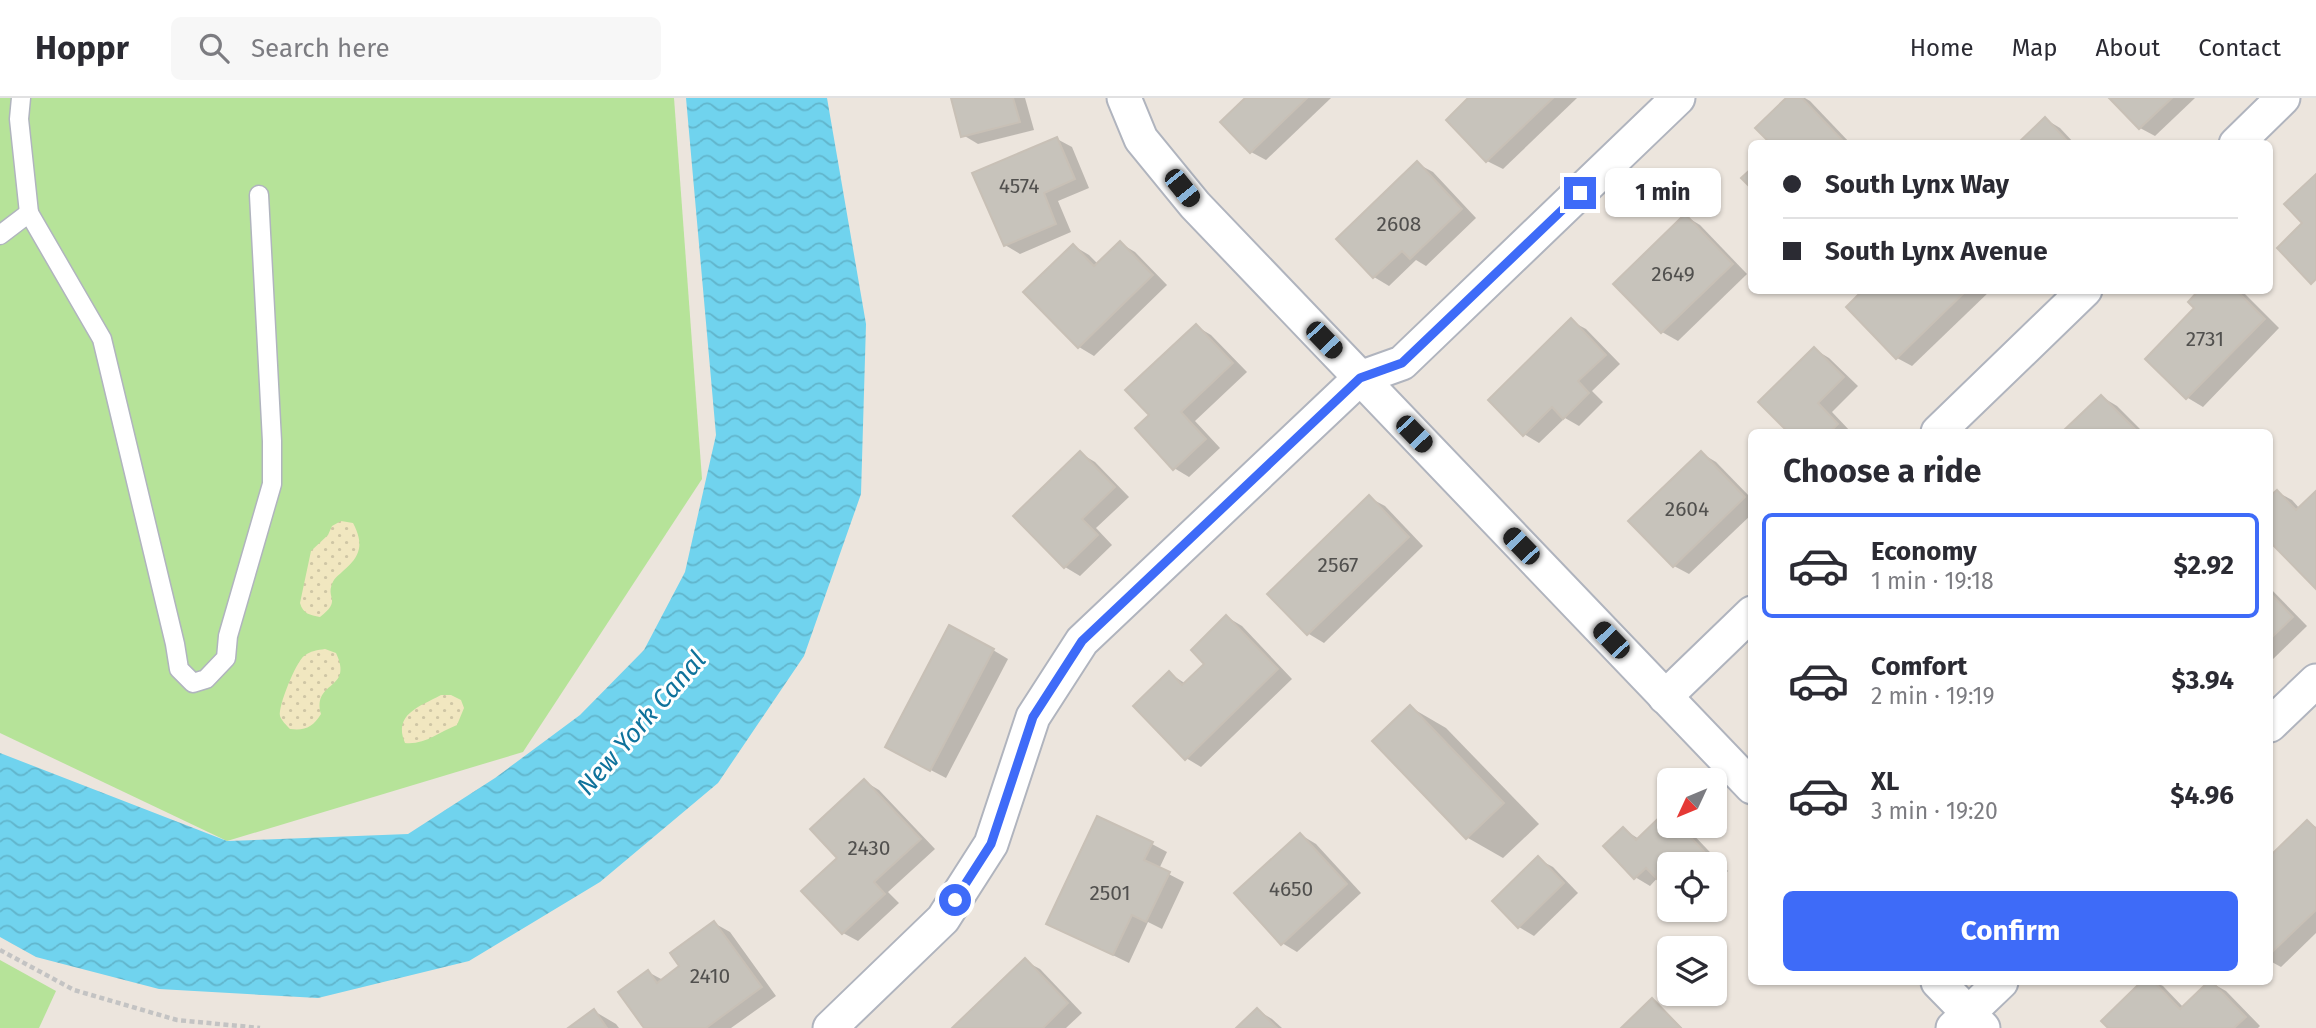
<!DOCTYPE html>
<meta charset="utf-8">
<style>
:root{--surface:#fff;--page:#f7f7f7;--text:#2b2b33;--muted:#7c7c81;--line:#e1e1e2;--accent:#3e6bf8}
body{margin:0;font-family:"Fira Sans",sans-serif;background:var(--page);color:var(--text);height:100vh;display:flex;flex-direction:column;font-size:26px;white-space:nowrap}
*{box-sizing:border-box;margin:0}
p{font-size:23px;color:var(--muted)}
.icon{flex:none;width:38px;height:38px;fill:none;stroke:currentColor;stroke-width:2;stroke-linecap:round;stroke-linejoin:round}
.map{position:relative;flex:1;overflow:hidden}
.sheet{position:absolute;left:1748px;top:331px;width:525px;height:556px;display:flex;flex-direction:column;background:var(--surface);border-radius:10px;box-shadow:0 2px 5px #0004}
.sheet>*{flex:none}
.banner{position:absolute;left:1748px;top:42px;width:525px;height:154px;border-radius:10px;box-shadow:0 2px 5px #0004;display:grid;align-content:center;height:154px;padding:0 35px;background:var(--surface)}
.needle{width:46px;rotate:226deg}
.buttons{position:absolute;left:1657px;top:670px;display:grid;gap:14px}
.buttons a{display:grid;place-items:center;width:70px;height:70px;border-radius:10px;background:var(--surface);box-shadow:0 2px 5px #0004;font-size:35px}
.end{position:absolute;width:32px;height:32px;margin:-16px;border:9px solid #3e6bf8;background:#fff;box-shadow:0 0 0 4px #fff}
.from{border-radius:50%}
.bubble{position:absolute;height:49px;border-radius:10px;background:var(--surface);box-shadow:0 2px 5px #0004;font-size:23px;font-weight:700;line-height:49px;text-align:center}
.car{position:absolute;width:21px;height:42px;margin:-21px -10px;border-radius:9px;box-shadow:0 0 5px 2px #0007;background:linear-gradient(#222 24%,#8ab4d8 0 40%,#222 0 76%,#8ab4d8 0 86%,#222 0)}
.banner b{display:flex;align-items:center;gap:24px;height:66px;font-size:26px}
.banner b+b{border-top:2px solid var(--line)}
.banner i{width:18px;height:18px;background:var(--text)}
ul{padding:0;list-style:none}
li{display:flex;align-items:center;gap:21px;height:105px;margin:0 14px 10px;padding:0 21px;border:4px solid transparent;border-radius:10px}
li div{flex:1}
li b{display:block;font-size:26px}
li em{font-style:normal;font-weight:700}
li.on{border-color:var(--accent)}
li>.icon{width:63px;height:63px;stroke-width:1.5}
h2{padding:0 35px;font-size:32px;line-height:84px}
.action{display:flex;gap:14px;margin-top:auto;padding:14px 35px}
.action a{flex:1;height:80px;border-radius:10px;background:var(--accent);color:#fff;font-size:28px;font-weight:700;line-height:80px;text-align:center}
header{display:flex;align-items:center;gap:42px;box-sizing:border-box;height:98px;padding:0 35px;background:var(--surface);border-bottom:2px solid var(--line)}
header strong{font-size:33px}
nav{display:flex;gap:38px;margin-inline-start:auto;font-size:24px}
.search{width:490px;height:63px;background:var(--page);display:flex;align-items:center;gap:18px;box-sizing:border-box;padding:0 24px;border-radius:10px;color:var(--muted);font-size:26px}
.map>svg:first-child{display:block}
.grass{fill:#b6e399}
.sand{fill:url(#sand-dots)}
.water{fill:url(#water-waves)}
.shadow{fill:#0003}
.building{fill:#c7c3bb;stroke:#c8c0b6;stroke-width:2}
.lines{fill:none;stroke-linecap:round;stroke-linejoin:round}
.lane-casing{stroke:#b0b4be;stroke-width:21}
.street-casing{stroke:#b0b4be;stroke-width:37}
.path{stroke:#c3c3c3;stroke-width:4.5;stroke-dasharray:5 3.5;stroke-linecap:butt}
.lane{stroke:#fff;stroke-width:18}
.street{stroke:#fff;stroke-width:33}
.route{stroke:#3e6bf8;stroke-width:9}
.labels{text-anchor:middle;stroke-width:6;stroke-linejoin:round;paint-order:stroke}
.number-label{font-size:21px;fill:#51504e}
.water-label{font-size:26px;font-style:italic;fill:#0e729b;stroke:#fff}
</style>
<header>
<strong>Hoppr</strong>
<div class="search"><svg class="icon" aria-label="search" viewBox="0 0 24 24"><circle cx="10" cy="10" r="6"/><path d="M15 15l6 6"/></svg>Search here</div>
<nav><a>Home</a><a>Map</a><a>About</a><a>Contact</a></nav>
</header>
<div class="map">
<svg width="2316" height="930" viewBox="0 0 2316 930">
<defs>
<pattern id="sand-dots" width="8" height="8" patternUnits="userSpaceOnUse" patternTransform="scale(1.75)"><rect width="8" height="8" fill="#f1e7c0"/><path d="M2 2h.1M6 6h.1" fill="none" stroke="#cfc6a5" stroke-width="1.8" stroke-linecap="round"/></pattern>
<pattern id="water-waves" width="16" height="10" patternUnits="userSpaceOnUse" patternTransform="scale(1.75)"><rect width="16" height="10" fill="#70d3ee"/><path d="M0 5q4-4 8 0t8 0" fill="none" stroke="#61b5cc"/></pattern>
</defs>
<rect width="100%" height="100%" fill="#ece5dd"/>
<g class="grass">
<path d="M0 0H674L702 381 523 654 227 743 0 635Z"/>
<path d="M0 862 56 893 39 930H0Z"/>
</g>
<g class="sand">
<path d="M341 423 353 425C364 446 361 458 343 473 339 477 334 480 332 486 326 501 342 502 320 519 310 517 303 516 300 505L311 453 328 437 332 428Z"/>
<path d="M325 551 336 555C354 593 312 582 321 616 313 629 305 633 290 631 287 628 281 622 280 618 278 608 296 564 304 558 310 553 318 552 325 551Z"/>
<path d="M441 597H451L461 602 464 610 457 627C439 634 425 647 405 645 393 616 419 609 441 597Z"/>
</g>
<path class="water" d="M686 0H827L866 226 861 396 804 558 718 685 600 784 469 863 318 900 159 891 36 859 0 839V655L227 743 408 736 495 680 580 617 644 552 685 474 716 337Z"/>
<g class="shadow">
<path d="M953 0H1025L1034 32 978 46 963 37Z"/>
<path d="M1248 0H1331L1266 62 1251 54Z"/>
<path d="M1471 0H1577L1503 71 1487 63 1448 22Z"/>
<path d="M1788 0H1805L1810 3 1851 46H1773Z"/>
<path d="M2112 0H2195L2155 38 2140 30Z"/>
<path d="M2045 21 2060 30 2075 46H2020Z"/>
<path d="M1057 41 1072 49 1089 90 1058 103 1071 134 1020 156 1005 147Z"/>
<path d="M1418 66 1433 74 1476 120 1426 168 1416 162 1389 188 1374 179 1338 141Z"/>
<path d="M1685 118 1700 127 1747 176 1678 243 1662 234 1616 186Z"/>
<path d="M1120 145 1135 154 1167 187 1094 258 1079 249 1074 148 1089 157 1098 166Z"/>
<path d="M1866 192H1991L1912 268 1897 260Z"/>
<path d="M2202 192H2241L2279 230 2203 309 2188 300 2148 261 2197 210Z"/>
<path d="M1571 223 1586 231 1620 266 1592 293 1603 304 1579 328 1565 320 1539 345 1524 336Z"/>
<path d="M1196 228 1211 237 1247 274 1195 323 1220 350 1189 379 1174 370 1151 317Z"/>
<path d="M1814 251 1829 260 1858 288 1832 314 1851 334H1791L1761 304Z"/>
<path d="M2102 299 2117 308 2143 334H2065Z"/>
<path d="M1080 355 1095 364 1129 399 1096 430 1112 447 1080 478 1065 469Z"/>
<path d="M1701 355 1716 364 1752 401V416L1689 476 1674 468Z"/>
<path d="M2277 394 2292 402 2300 411 2316 395V489L2270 442V401Z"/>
<path d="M1370 400 1385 408 1423 448 1324 545 1309 536 1270 496Z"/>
<path d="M2270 490 2307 528 2270 564Z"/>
<path d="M1227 519 1242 528 1292 581 1201 669 1186 660 1169 575 1186 586 1206 566Z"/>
<path d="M993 552 1008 561 946 680 902 657Z"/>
<path d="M1410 609 1446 630 1539 726 1503 760 1468 740 1375 643Z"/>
<path d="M864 683 879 692 935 751 888 794 899 805 858 843 843 835 839 760Z"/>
<path d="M2308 724 2316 729V835L2281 869 2270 863V761Z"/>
<path d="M1670 728H1685L1728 773 1715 786V766H1670L1650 788 1635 779 1623 731 1639 741Z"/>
<path d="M1301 737 1316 746 1361 795 1297 854 1282 845Z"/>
<path d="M1152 746 1167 754 1159 771 1184 784 1162 831 1148 824 1129 865 1049 826Z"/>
<path d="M1538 761 1553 769 1578 795 1534 838 1519 829Z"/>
<path d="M714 825 730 834 776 898 731 930H646L648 874 663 882 682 869Z"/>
<path d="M1025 863 1040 871 1082 915 1066 930H955Z"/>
<path d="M2143 884H2155L2163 888 2184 910 2210 884 2226 893 2260 928 2258 930H2110L2103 923Z"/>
<path d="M1652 903 1659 907 1682 930H1624Z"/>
<path d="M1257 912 1272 921 1282 930H1238Z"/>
<path d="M594 913 616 926 619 930H571Z"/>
</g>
<g class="building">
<path d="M951 0H1013L1020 24 961 39Z"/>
<path d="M1245 0H1307L1250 55 1220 24Z"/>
<path d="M1468 0H1553L1486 64 1446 22Z"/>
<path d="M1786 0H1802L1846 46H1771L1755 30Z"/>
<path d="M2109 0H2172L2139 31Z"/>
<path d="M2045 19 2070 46H2017Z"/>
<path d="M1057 39 1075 81 1044 95 1056 126 1004 148 972 75Z"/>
<path d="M1417 63 1462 111 1410 161 1402 153 1373 180 1336 141Z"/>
<path d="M1752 70V91L1741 80Z"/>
<path d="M2316 76V181L2311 186 2277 150 2302 125 2284 106Z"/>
<path d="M1685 116 1733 166 1661 235 1613 186Z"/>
<path d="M1120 143 1153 177 1078 250 1023 194 1073 146 1094 168Z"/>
<path d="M1863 192H1967L1896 261 1846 209Z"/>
<path d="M2199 192H2236L2265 221 2186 301 2145 261 2194 210 2188 204Z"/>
<path d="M1571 220 1606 257 1578 283 1589 295 1563 321 1552 309 1523 338 1488 302Z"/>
<path d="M1196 226 1233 265 1181 314 1206 341 1173 372 1135 330 1149 317 1125 292Z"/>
<path d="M1814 249 1844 279 1818 305 1838 326 1830 334H1788L1758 304Z"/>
<path d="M2101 297 2138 334H2062Z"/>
<path d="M1080 353 1115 389 1082 421 1098 437 1064 470 1013 418Z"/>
<path d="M1701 353 1745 399 1673 469 1628 423Z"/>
<path d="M2277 392 2296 412 2316 393V491L2270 444V398Z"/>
<path d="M1369 397 1409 439 1307 537 1267 496Z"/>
<path d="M2270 495 2293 519 2270 541Z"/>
<path d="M1226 517 1278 571 1185 662 1133 608 1169 573 1182 587 1204 566 1191 552Z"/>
<path d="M949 527 994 551 930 673 885 649Z"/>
<path d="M1410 607 1504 705 1466 741 1372 643Z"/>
<path d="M864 681 921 741 874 784 885 796 842 836 801 793 837 760 810 731Z"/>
<path d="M1666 713 1670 717V728H1680L1714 764 1711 766H1670V794L1646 770 1634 781 1603 748 1623 729 1636 742Z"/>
<path d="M1097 718 1153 744 1144 762 1170 774 1146 824 1132 817 1113 857 1046 826Z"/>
<path d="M2307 722 2316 731V812L2270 856V758Z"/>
<path d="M1300 735 1347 786 1281 847 1234 795Z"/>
<path d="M1538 758 1564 785 1518 830 1492 803Z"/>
<path d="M714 823 762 889 706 930H644L618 894 648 872 657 885 679 868 670 855Z"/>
<path d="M1025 860 1068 905 1043 930H952Z"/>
<path d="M2141 884H2154L2180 911 2208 884H2212L2246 919 2234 930H2108L2101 923Z"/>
<path d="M1652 900 1681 930H1621Z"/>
<path d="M1257 910 1277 930H1236Z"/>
<path d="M594 911 607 930H568Z"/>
</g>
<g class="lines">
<g class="lane-casing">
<g id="lane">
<path d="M21 0 19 21 29 115"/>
<path d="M0 137 29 115 102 241 175 546 179 571 193 585 206 581 226 560 228 538 272 386V343L259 97"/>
</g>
</g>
<g class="street-casing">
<g id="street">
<path d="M1124 0 1141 41 1195 107 1752 689"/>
<path d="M2236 46 2283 0"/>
<path d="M1938 334 2085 192"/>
<path d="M1665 599 1752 515"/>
<path d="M2270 627 2316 583"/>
<path d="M1938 884 1983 930"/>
<path d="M830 930 943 821 991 746 1033 619 1082 543 1360 280 1402 265 1678 0"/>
<path d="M1953 930 2001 884"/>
</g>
</g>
<path class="path" d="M0 852 74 892 177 922 260 930"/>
<use href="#lane" class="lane"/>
<use href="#street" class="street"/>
</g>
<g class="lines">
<path class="route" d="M955 802 991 746 1033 619 1082 543 1360 280 1402 265 1580 95"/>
</g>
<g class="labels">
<g class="number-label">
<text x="1019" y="95">4574</text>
<text x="1399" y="133">2608</text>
<text x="1673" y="183">2649</text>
<text x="2205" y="248">2731</text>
<text x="1687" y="418">2604</text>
<text x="1338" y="474">2567</text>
<text x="869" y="757">2430</text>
<text x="1291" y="798">4650</text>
<text x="1110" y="802">2501</text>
<text x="710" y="885">2410</text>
</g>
<g class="water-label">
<text transform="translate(641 625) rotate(-49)" y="9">New York Canal</text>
</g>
</g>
</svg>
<div class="buttons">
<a><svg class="needle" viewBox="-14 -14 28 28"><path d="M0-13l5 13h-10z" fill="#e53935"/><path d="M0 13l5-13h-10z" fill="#7c7c81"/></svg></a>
<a><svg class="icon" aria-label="locate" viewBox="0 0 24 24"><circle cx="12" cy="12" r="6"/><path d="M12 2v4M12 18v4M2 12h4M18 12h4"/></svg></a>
<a><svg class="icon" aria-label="layers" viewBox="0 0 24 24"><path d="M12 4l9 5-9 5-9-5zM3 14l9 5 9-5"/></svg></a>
</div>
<i class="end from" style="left:955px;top:802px"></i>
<i class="end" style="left:1580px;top:95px"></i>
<div class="bubble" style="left:1605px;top:70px;width:116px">1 min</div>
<i class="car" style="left:1182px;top:90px;rotate:141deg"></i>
<i class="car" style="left:1324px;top:242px;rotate:136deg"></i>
<i class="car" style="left:1414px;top:336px;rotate:136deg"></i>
<i class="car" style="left:1521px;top:448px;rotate:316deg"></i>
<i class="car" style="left:1611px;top:542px;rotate:316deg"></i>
<div class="banner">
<b><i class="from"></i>South Lynx Way</b>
<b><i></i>South Lynx Avenue</b>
</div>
<section class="sheet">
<h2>Choose a ride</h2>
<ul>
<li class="on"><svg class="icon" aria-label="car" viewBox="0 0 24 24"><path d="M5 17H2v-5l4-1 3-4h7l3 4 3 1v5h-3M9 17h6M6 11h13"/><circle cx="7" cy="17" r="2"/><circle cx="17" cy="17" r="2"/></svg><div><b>Economy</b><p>1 min · 19:18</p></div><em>$2.92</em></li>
<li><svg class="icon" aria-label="car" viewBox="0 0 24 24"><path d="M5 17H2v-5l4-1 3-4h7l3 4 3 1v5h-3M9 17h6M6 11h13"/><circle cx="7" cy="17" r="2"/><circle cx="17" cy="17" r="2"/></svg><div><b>Comfort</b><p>2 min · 19:19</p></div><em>$3.94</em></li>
<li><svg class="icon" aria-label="car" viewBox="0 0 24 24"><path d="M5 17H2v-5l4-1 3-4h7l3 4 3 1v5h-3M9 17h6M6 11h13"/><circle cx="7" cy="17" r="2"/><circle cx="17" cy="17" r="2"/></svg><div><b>XL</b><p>3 min · 19:20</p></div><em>$4.96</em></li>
</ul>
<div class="action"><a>Confirm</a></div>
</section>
</div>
